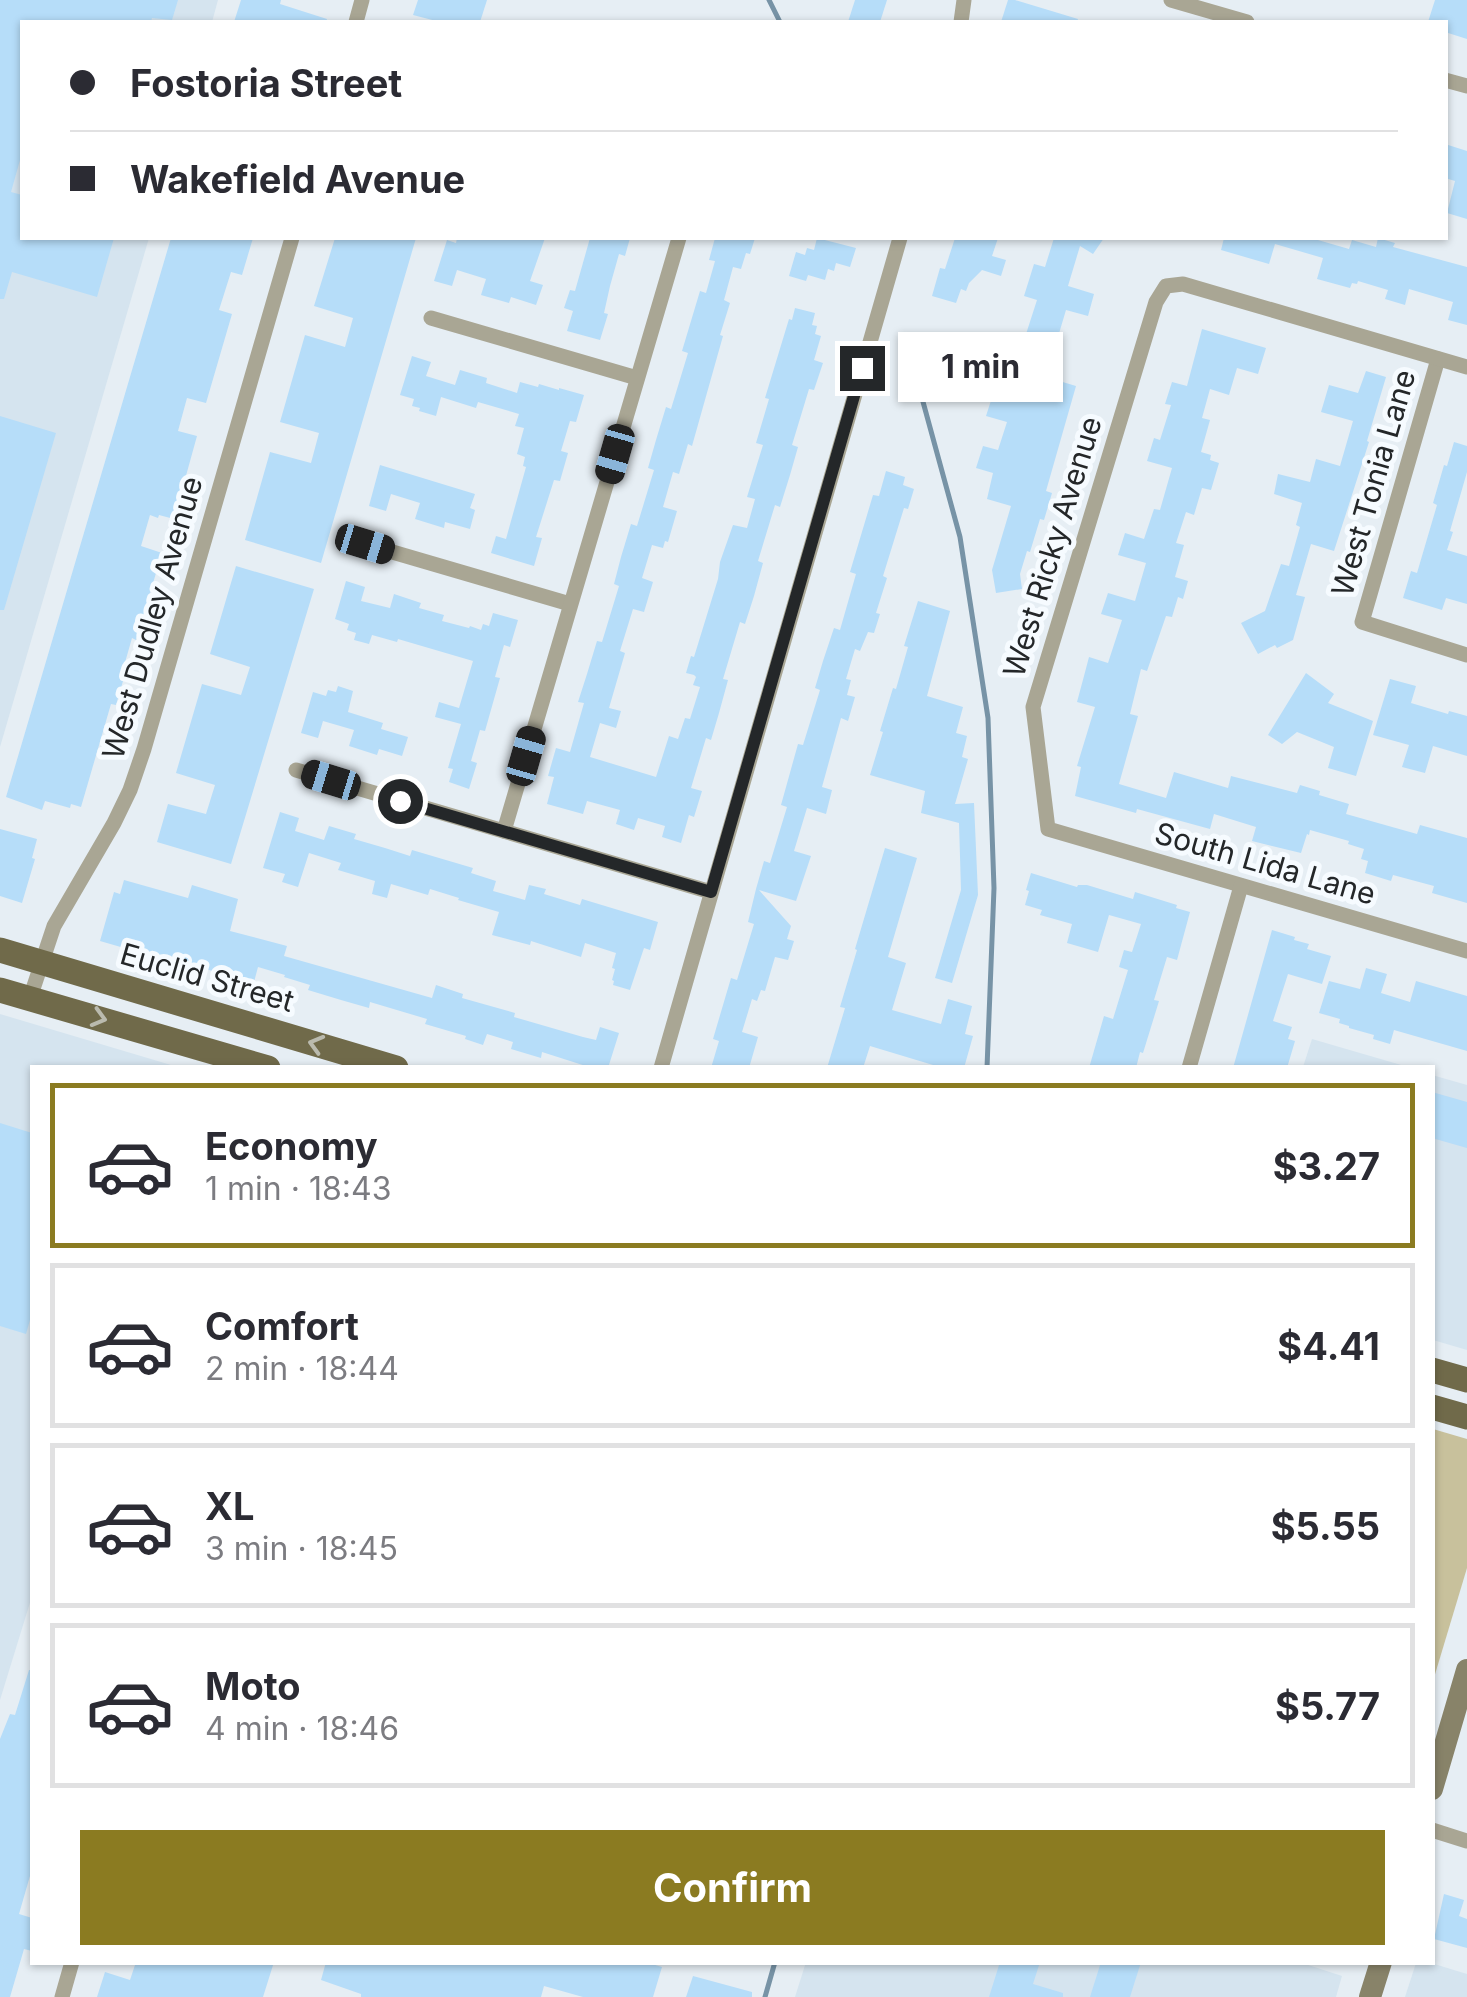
<!DOCTYPE html>
<meta charset="utf-8">
<style>
:root{--surface:#fff;--page:#f7f7f7;--text:#2b2b33;--muted:#7c7c81;--line:#e1e1e2;--accent:#8b7b21}
body{margin:0;font-family:Inter,sans-serif;background:var(--page);color:var(--text);height:100vh;display:flex;flex-direction:column;font-size:38px;white-space:nowrap}
*{box-sizing:border-box;margin:0}
p{font-size:32px;color:var(--muted)}
.icon{flex:none;width:55px;height:55px;fill:none;stroke:currentColor;stroke-width:2;stroke-linecap:round;stroke-linejoin:round}
.map{position:relative;flex:1;overflow:hidden}
.panel{position:absolute;left:30px;top:1065px;width:1405px;height:900px;display:flex;flex-direction:column;background:var(--surface);border-radius:0px;box-shadow:0 2px 8px #0004}
.panel>*{flex:none}
.banner{position:absolute;left:20px;top:20px;width:1428px;height:220px;border-radius:0px;box-shadow:0 2px 8px #0004;display:grid;align-content:center;height:220px;padding:0 50px;background:var(--surface)}
.end{position:absolute;width:45px;height:45px;margin:-22px;border:12px solid #242729;background:#fff;box-shadow:0 0 0 5px #fff}
.from{border-radius:50%}
.bubble{position:absolute;height:70px;border-radius:0px;background:var(--surface);box-shadow:0 2px 8px #0004;font-size:32px;font-weight:700;line-height:70px;text-align:center}
.car{position:absolute;width:30px;height:60px;margin:-30px -15px;border-radius:12px;box-shadow:0 0 8px 2px #0007;background:linear-gradient(#222 24%,#8ab4d8 0 40%,#222 0 76%,#8ab4d8 0 86%,#222 0)}
.banner b{display:flex;align-items:center;gap:35px;height:95px;font-size:38px}
.banner b+b{border-top:2px solid var(--line)}
.banner i{width:25px;height:25px;background:var(--text)}
ul{padding:18px 0 0;list-style:none}
li{display:flex;align-items:center;gap:30px;height:165px;margin:0 20px 15px;padding:0 30px;border:5px solid var(--line);border-radius:0px}
li div{flex:1}
li b{display:block;font-size:38px}
li em{font-style:normal;font-weight:700}
li.on{border-color:var(--accent)}
li>.icon{width:90px;height:90px;stroke-width:1.5}
.button{display:flex;gap:20px;margin-top:auto;padding:20px 50px}
.button a{flex:1;height:115px;border-radius:0px;background:var(--accent);color:#fff;font-size:40px;font-weight:700;line-height:115px;text-align:center}
.map>svg:first-child{display:block}
.built{fill:#d5e4ef}
.green{fill:#c8c19c}
.lines{fill:none;stroke-linecap:round;stroke-linejoin:round}
.stream{stroke:#7793a6;stroke-width:5}
.building{fill:#b6ddf9}
.minor{stroke:#a9a694;stroke-width:15}
.secondary{stroke:#888369;stroke-width:22}
.primary{stroke:#706a4a;stroke-width:25}
.oneway{stroke:#babaae}
.route{stroke:#242729;stroke-width:12}
.labels{text-anchor:middle;stroke-width:10;stroke-linejoin:round;paint-order:stroke}
.street-label{font-size:30px;fill:#242729;stroke:#f6fbff}
</style>
<div class="map">
<svg width="1467" height="1997" viewBox="0 0 1467 1997">
<rect width="100%" height="100%" fill="#e6eef4"/>
<g class="built">
<path d="M0 0H218L212 22H22V238H149L0 747Z"/>
<path d="M0 1014 171 1065 170 1068H32V1596L0 1700Z"/>
<path d="M1312 1039 1408 1067H1303Z"/>
<path d="M1432 1075 1467 1085V1350L1433 1340Z"/>
<path d="M806 1962H1299L1342 1976 1336 1997H795Z"/>
<path d="M1416 1963H1431L1467 1974V1997H1405Z"/>
</g>
<path class="green" d="M1433 1429 1467 1439V1568L1433 1681Z"/>
<g class="lines">
<g class="stream">
<path d="M769 0 780 22"/>
<path d="M905 336 960 537 988 718 994 888 987 1068"/>
<path d="M765 1997 775 1962"/>
</g>
</g>
<g class="building">
<path d="M0 0H178L172 20 152 18 151 22H22V153L11 192 22 195V238H114L97 297 12 272 4 299H0Z"/>
<path d="M241 0H281L280 4 327 19 326 22H234Z"/>
<path d="M418 0H487L480 22H440L413 15Z"/>
<path d="M855 0H887L880 22H848Z"/>
<path d="M1008 0H1015L1078 19 1077 22H1001Z"/>
<path d="M1435 0H1467V39L1445 32V22H1428Z"/>
<path d="M1445 144 1467 151V219L1447 213 1455 181 1445 178Z"/>
<path d="M171 238H253L242 275 231 272 219 310 232 314 206 403 187 398 178 431 197 436 174 519 159 515 158 518 150 515 141 546 162 553 136 640 132 638 120 680 123 681 116 705 111 704 81 807 71 804 70 808 45 801 42 810 6 797Z"/>
<path d="M335 238H416L321 563 245 540 270 452 311 463 319 433 280 422 305 335 345 347 353 318 314 306Z"/>
<path d="M457 238H545L530 281 543 285 536 305 511 297 509 303 481 295 486 279 457 270 452 286 434 281 447 240 456 243Z"/>
<path d="M590 238H630L625 256 619 254 610 286 604 313 608 314 600 340 567 331 573 311 564 308 570 290 575 291Z"/>
<path d="M715 238H755L750 254 746 253 741 269 733 267 724 300 730 303 720 335 723 336 692 446 688 444 679 474 673 472 663 507 677 511 668 542 665 541 663 548 652 545 642 578 653 582 644 612 633 609 620 651 625 653 609 708 621 711 616 728 600 723 590 757 656 777 669 736 678 739 685 718 690 719 700 687 693 685 696 677 694 675 686 673 691 656 694 657 718 579 720 562 733 525 747 528 755 499 747 497 763 445 756 443 769 399 765 398 789 319 792 320 795 308 815 313 812 325 817 326 815 334 821 336 814 360 823 363 814 390 809 389 792 445 798 447 790 475 780 507 775 505 758 561 763 563 754 596 745 624 740 622 723 679 728 680 719 713 711 740 706 738 691 788 702 791 694 817 689 815 681 843 662 837 665 826 638 818 634 830 616 824 620 810 587 801 583 814 547 804 554 777 548 776 556 748 570 752 584 703 578 702 587 674 597 641 602 642 619 586 614 584 621 557 631 524 637 526 654 470 648 468 656 440 666 407 671 409 688 353 682 351 700 291 706 293 715 261 709 260Z"/>
<path d="M817 238 856 248 850 267 836 263 834 271 828 269 825 280 808 275 806 281 789 276 796 252 805 255 807 248 814 250Z"/>
<path d="M955 238H998L992 256 1006 260 1001 276 982 270 969 283 966 291 961 289 956 303 932 296 940 268 945 269Z"/>
<path d="M1054 238H1104L1093 254 1080 246 1068 286 1094 294 1088 316 1066 310 1046 377 1076 386 1046 491 1052 493 1044 520 1040 519 1030 552 1027 551 1020 574 1022 589 996 593 992 570 1011 506 987 499 993 473 976 468 983 446 998 450 1007 422 986 416 996 385 978 380 983 361 998 365 1000 360 1017 362 1037 300 1024 296 1034 264 1045 267Z"/>
<path d="M1224 238H1311L1349 249 1352 240 1376 247 1378 238 1395 243 1393 247 1467 267V325L1448 320 1453 302 1409 289 1405 305 1385 299 1388 290 1358 281 1357 284 1352 283 1350 288 1317 279 1323 258 1275 244 1269 264 1221 250Z"/>
<path d="M1202 329 1266 348 1258 374 1237 368 1229 395 1210 389 1202 418 1210 420 1201 452 1211 455 1210 460 1219 463 1211 490 1202 488 1194 515 1186 512 1176 543 1184 545 1175 577 1188 581 1183 599 1178 597 1172 617 1166 616 1147 671 1141 669 1130 714 1138 716 1119 784 1166 798 1174 772 1228 788 1231 776 1297 793 1300 785 1320 791 1319 795 1349 804 1346 814 1417 834 1420 825 1467 838V903L1432 893 1434 886 1393 875 1391 881 1365 873 1368 861 1361 859 1364 849 1348 844 1349 841 1310 830 1309 835 1307 834 1301 853 1252 841 1256 827 1214 814 1210 829 1137 809 1136 813 1075 796 1081 767 1077 766 1095 707 1077 702 1084 676 1089 657 1108 663 1122 620 1101 614 1108 593 1135 601 1146 563 1118 555 1125 533 1144 539 1154 509 1160 510 1172 468 1147 461 1154 438 1160 440 1171 405 1165 404 1172 382 1187 386Z"/>
<path d="M412 356 431 362 426 376 455 385 460 370 487 378 486 383 517 393 520 382 538 387 539 384 559 390V388L584 395 576 422 570 421 561 451 568 453 560 481 554 480 536 537 542 538 534 566 491 553 496 536 506 539 526 467 523 466 525 457 517 454 524 428 515 426 519 414 478 402 476 408 441 397 436 416 419 411 420 408 412 406 414 399 400 395Z"/>
<path d="M1366 371 1386 377 1367 441 1369 442 1334 551 1311 544 1296 595 1305 597 1293 640 1277 648 1275 645 1258 654 1241 623 1265 611 1281 564 1289 566 1300 527 1296 525 1302 503 1274 494 1278 474 1310 482 1316 459 1340 466 1353 421 1321 412 1329 385 1358 393Z"/>
<path d="M0 416 56 433 4 610H0Z"/>
<path d="M1454 442 1467 446V472L1450 531 1453 532 1447 550 1467 556V604L1446 598 1442 610 1403 598 1411 571 1417 573 1437 505 1433 503 1444 465 1447 466Z"/>
<path d="M380 465 475 494 470 508 475 510 470 529 445 522 444 528 415 519 420 503 391 494 386 511 369 506Z"/>
<path d="M886 471 905 477 903 485 914 489 908 509 904 508 883 576 887 578 876 613 880 614 874 633 868 632 860 651 855 649 846 679 851 680 847 695 855 697 848 721 841 718 822 787 832 790 826 814 807 808 794 851 811 856 796 901 759 890 791 926 787 939 794 941 788 960 775 957 765 991 761 990 757 1001 752 999 742 1032 758 1037 749 1068H711L719 1041 713 1039 731 978 737 980 754 924 748 922 756 889 764 861 770 863 787 807 781 805 798 744 803 745 820 690 815 688 823 661 834 628 840 630 856 574 850 572 873 495 879 496Z"/>
<path d="M236 566 314 589 231 864 157 842 168 804 206 814 215 785 176 773 202 684 241 695 250 667 210 654Z"/>
<path d="M346 581 365 587 361 601 390 608 394 594 421 603 419 608 444 615 442 621 469 628 470 626 481 630 483 624 489 626 493 613 518 620 510 647 504 645 495 677 500 678 485 731 480 730 471 761 477 763 469 789 449 782 453 769 448 768 461 724 435 717 439 702 459 708 473 661 398 639 397 642 372 635 369 644 354 640 356 633 347 630 349 624 335 619Z"/>
<path d="M918 601 950 611 927 696 963 707 956 733 967 736 962 757 968 759 955 804 974 803 978 895 952 983 935 978 961 890 959 823 921 813 925 791 870 775 883 732 880 731 893 688 896 689 908 647 904 646Z"/>
<path d="M1306 673 1334 694 1328 703 1373 721 1356 776 1328 768 1334 747 1297 732 1282 744 1268 735Z"/>
<path d="M1390 679 1416 686 1411 703 1448 714 1449 711 1467 716V756L1433 746 1425 773 1402 767 1409 745 1373 735Z"/>
<path d="M338 686 353 691 348 712 383 723 381 729 408 737 402 756 379 749 377 755 349 746 354 730 323 721 318 738 301 733 313 692 326 696 328 690 336 692Z"/>
<path d="M280 812 299 818 295 831 324 840 329 826 356 834 354 839 385 848 410 856 412 850 473 868 471 873 496 881 493 891 525 900 529 885 546 889 544 894 580 905 582 899 658 922 650 950 644 948 630 990 613 985 614 981 612 980 615 969 612 968 616 953 585 943 581 957 531 941 530 945 492 935 499 912 458 900 459 898 430 889 428 895 391 884 387 898 372 894 375 881 338 870 341 863 309 853 298 887 282 882 285 874 263 868Z"/>
<path d="M0 829 37 839 32 858 35 859 22 903 0 896Z"/>
<path d="M885 848 917 858 888 957 906 963 892 1010 941 1024 948 999 972 1006 965 1034 973 1036 964 1068H933V1065L870 1046 863 1068H827L845 1008 840 1007 857 950 855 949Z"/>
<path d="M1031 873 1077 887 1078 885H1087L1133 899 1135 892 1177 905 1176 908 1190 912 1177 960 1167 957 1154 1000 1159 1001 1143 1053 1140 1052 1136 1068H1089L1104 1016 1113 1019 1128 970 1119 967 1124 950 1132 952 1141 924 1109 915 1098 952 1067 943 1072 924 1040 915 1042 910 1025 905 1029 891 1026 890Z"/>
<path d="M124 880 188 898 192 885 238 899 230 931 287 946 284 956 432 998 436 985 463 994 462 998 515 1013 514 1017 583 1037 596 1040 600 1027 619 1033 608 1068H592L542 1052 541 1058 511 1049 513 1042 487 1034 483 1045 465 1039 466 1036 425 1024 427 1019 370 1002 369 1008 341 1000 308 990 310 985 284 977 285 975 258 967 254 982 194 966V964L164 955 162 959 100 941 114 892 120 894Z"/>
<path d="M1272 930 1295 937 1294 940 1309 944 1307 949 1331 956 1322 984 1288 974 1273 1021 1292 1027 1288 1039 1295 1041 1287 1068H1233Z"/>
<path d="M1366 968 1387 974 1381 993 1410 1002 1416 981 1467 996V1051L1394 1030 1390 1044 1373 1039 1374 1035 1349 1028V1026L1339 1023 1340 1019 1319 1013 1329 981 1360 989Z"/>
<path d="M1432 1092 1467 1102V1148L1432 1138Z"/>
<path d="M0 1123 32 1133V1313L26 1334 0 1326Z"/>
<path d="M29 1670H32V1869L19 1914 32 1918V1951L24 1949 10 1997H0V1739L10 1714 15 1715Z"/>
<path d="M1444 1894 1464 1900 1459 1916 1467 1919V1948L1434 1939Z"/>
<path d="M136 1962H274L263 1997H97L105 1972 130 1980Z"/>
<path d="M326 1962H645L662 1967 653 1997H583L544 1986 541 1997H361V1994L321 1980Z"/>
<path d="M1000 1962H1040L1033 1984 1063 1993V1997H989Z"/>
<path d="M1101 1962H1141L1130 1997H1090Z"/>
<path d="M693 1976 752 1992V1997H686Z"/>
</g>
<g class="lines">
<g class="minor">
<path d="M1171 0 1247 22"/>
<path d="M356 22 362 0"/>
<path d="M961 22 964 0"/>
<path d="M1445 80 1467 86"/>
<path d="M431 318 637 378"/>
<path d="M1438 359 1362 622 1467 655"/>
<path d="M1467 367 1183 284 1166 286 1156 302 1033 707 1048 829 1467 951"/>
<path d="M365 544 570 604"/>
<path d="M296 770 711 892"/>
<path d="M504 831 679 238"/>
<path d="M30 998 54 926 114 823 130 790 144 749 292 238"/>
<path d="M661 1068 900 238"/>
<path d="M1189 1068 1241 886"/>
<path d="M1432 1830 1467 1841"/>
<path d="M62 1997 72 1962"/>
</g>
<g class="secondary">
<path d="M1432 1789 1467 1670"/>
<path d="M1370 1997 1381 1962"/>
</g>
<g class="primary">
<path d="M0 950 396 1068"/>
<path d="M0 990 268 1068"/>
<path d="M1432 1370 1467 1380"/>
<path d="M1432 1407 1467 1417"/>
</g>
</g>
<defs><path id="oneway-chevron" d="M-2-3.5L2.5 0L-2 3.5" fill="none" stroke-width="1.6" stroke-linecap="round" stroke-linejoin="round" transform="scale(2.5)"/></defs>
<g class="oneway">
<use href="#oneway-chevron" transform="translate(99 1018) rotate(16)"/>
<use href="#oneway-chevron" transform="translate(316 1044) rotate(-164)"/>
</g>
<g class="lines">
<path class="route" d="M400 801 711 892 862 368"/>
</g>
<g class="labels">
<g class="street-label">
<text transform="translate(1374 483) rotate(-74)" y="10">West Tonia Lane</text>
<text transform="translate(1053 547) rotate(-73)" y="10">West Ricky Avenue</text>
<text transform="translate(153 618) rotate(-74)" y="10">West Dudley Avenue</text>
<text transform="translate(1265 864) rotate(16)" y="10">South Lida Lane</text>
<text transform="translate(207 978) rotate(16)" y="10">Euclid Street</text>
</g>
</g>
</svg>
<i class="end from" style="left:400px;top:801px"></i>
<i class="end" style="left:862px;top:368px"></i>
<div class="bubble" style="left:898px;top:332px;width:165px">1 min</div>
<i class="car" style="left:615px;top:454px;rotate:196deg"></i>
<i class="car" style="left:365px;top:544px;rotate:107deg"></i>
<i class="car" style="left:526px;top:756px;rotate:16deg"></i>
<i class="car" style="left:331px;top:780px;rotate:287deg"></i>
<div class="banner">
<b><i class="from"></i>Fostoria Street</b>
<b><i></i>Wakefield Avenue</b>
</div>
<section class="panel">
<ul>
<li class="on"><svg class="icon" aria-label="car" viewBox="0 0 24 24"><path d="M5 17H2v-5l4-1 3-4h7l3 4 3 1v5h-3M9 17h6M6 11h13"/><circle cx="7" cy="17" r="2"/><circle cx="17" cy="17" r="2"/></svg><div><b>Economy</b><p>1 min · 18:43</p></div><em>$3.27</em></li>
<li><svg class="icon" aria-label="car" viewBox="0 0 24 24"><path d="M5 17H2v-5l4-1 3-4h7l3 4 3 1v5h-3M9 17h6M6 11h13"/><circle cx="7" cy="17" r="2"/><circle cx="17" cy="17" r="2"/></svg><div><b>Comfort</b><p>2 min · 18:44</p></div><em>$4.41</em></li>
<li><svg class="icon" aria-label="car" viewBox="0 0 24 24"><path d="M5 17H2v-5l4-1 3-4h7l3 4 3 1v5h-3M9 17h6M6 11h13"/><circle cx="7" cy="17" r="2"/><circle cx="17" cy="17" r="2"/></svg><div><b>XL</b><p>3 min · 18:45</p></div><em>$5.55</em></li>
<li><svg class="icon" aria-label="car" viewBox="0 0 24 24"><path d="M5 17H2v-5l4-1 3-4h7l3 4 3 1v5h-3M9 17h6M6 11h13"/><circle cx="7" cy="17" r="2"/><circle cx="17" cy="17" r="2"/></svg><div><b>Moto</b><p>4 min · 18:46</p></div><em>$5.77</em></li>
</ul>
<div class="button"><a>Confirm</a></div>
</section>
</div>
